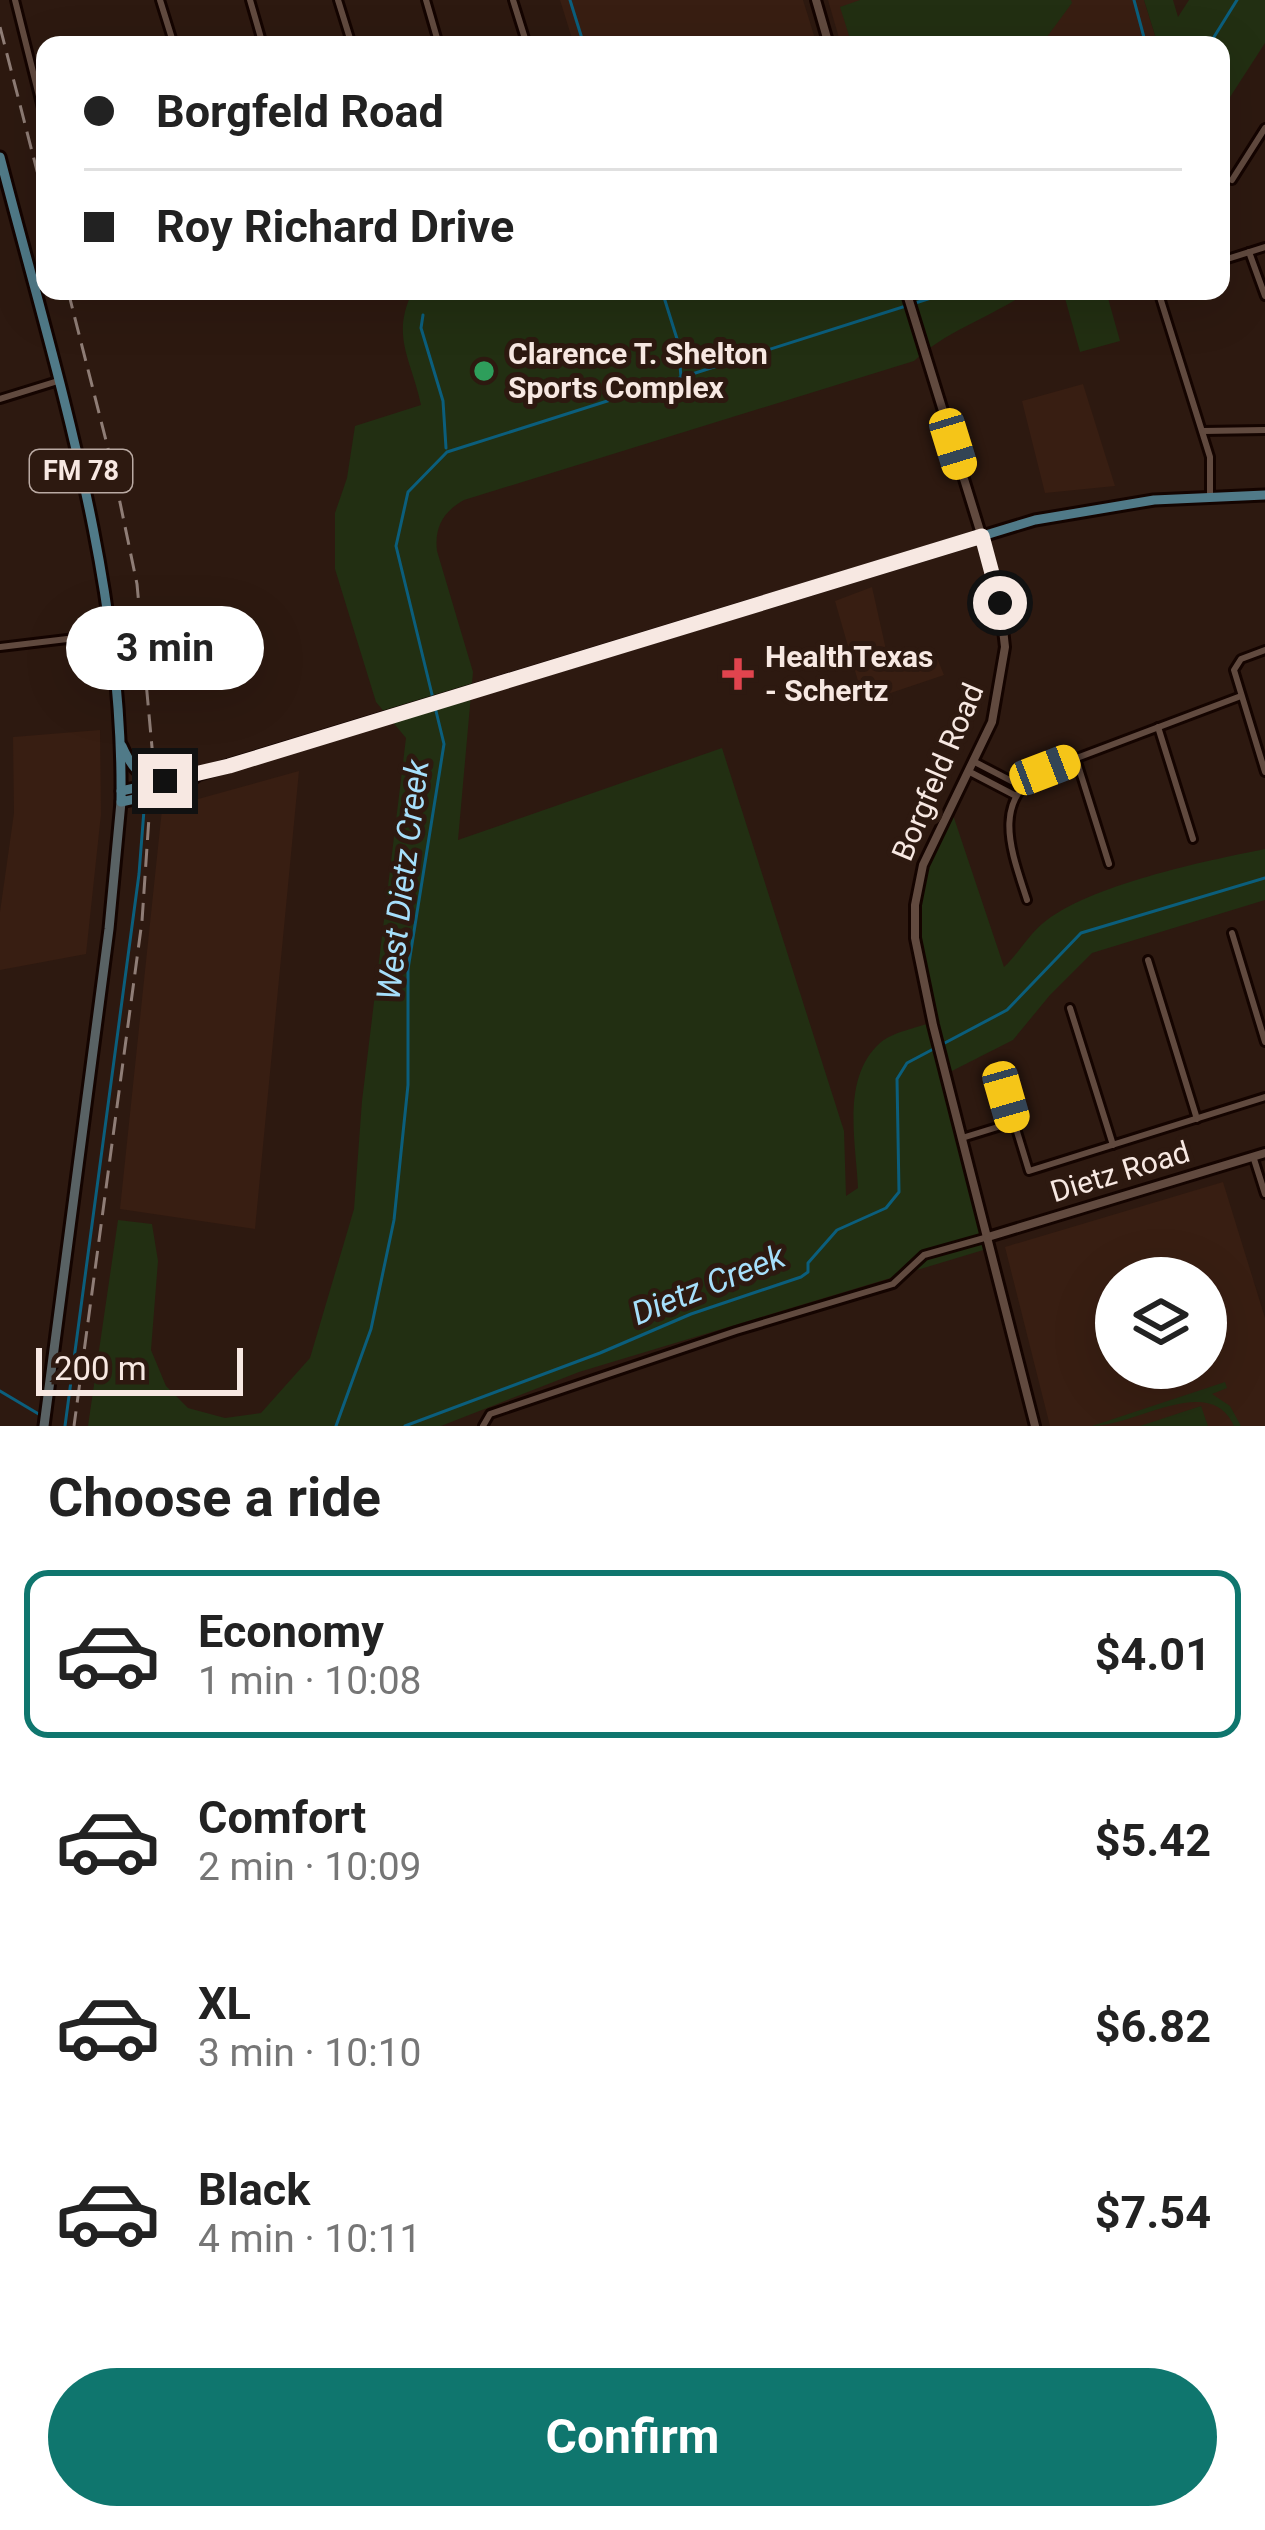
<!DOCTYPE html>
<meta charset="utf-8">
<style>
:root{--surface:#fff;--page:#f2f2f2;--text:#222;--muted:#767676;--line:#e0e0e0;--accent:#0f766e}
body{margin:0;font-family:Roboto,sans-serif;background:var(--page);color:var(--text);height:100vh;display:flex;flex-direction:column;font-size:45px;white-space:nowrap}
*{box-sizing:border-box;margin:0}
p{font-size:39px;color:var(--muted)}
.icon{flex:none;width:66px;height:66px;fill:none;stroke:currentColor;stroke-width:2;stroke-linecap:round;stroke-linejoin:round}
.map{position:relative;height:1426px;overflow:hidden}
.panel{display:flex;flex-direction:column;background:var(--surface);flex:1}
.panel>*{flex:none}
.guide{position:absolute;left:36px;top:36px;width:1194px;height:264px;border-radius:24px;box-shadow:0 12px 48px #0002;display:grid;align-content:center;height:264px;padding:0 48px;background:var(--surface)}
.controls{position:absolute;left:1095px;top:1257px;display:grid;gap:24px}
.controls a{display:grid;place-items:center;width:132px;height:132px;border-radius:50%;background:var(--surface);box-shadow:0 12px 48px #0002;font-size:60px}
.scale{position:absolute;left:36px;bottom:30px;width:207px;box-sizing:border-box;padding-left:12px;border:6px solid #f7e8e2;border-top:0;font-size:33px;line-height:42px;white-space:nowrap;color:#f7e8e2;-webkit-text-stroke:9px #2d1910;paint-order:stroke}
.end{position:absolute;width:54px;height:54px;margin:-27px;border:15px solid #f7e8e2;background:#111;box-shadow:0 0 0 6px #111}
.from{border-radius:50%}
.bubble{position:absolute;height:84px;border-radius:42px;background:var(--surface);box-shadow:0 12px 48px #0002;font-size:39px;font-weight:700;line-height:84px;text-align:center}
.car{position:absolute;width:36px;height:72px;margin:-36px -18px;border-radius:15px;box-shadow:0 0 9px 3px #0007;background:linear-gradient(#f5c518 24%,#345 0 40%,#f5c518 0 76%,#345 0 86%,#f5c518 0)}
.guide b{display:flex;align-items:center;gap:42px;height:114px;font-size:45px}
.guide b+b{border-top:3px solid var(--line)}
.guide i{width:30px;height:30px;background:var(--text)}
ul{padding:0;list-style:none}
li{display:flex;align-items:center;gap:36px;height:168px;margin:0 24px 18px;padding:0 24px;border:6px solid transparent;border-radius:24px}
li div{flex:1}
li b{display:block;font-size:45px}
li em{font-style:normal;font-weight:700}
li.current{border-color:var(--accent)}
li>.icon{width:108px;height:108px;stroke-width:1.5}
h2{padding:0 48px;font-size:54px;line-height:144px}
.button{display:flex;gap:24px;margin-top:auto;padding:24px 48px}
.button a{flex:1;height:138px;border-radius:72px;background:var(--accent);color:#fff;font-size:48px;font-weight:700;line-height:138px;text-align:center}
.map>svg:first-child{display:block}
.built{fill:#381e12;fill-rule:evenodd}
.green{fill:#222f12}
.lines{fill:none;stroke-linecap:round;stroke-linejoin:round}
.stream{stroke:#0b5e7c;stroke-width:3}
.minor-casing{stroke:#140400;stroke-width:12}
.tertiary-casing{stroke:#140400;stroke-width:14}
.secondary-casing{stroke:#140400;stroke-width:15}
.primary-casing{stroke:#140400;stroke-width:15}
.minor{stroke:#614a3f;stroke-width:6}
.tertiary{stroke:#614a3f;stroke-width:8}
.secondary{stroke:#596264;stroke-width:9}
.primary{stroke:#507a88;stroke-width:9}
.rail{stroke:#8f7d76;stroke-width:3;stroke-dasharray:18 9;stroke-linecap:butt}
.route{stroke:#f7e8e2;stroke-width:15}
.leisure-dot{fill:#2e9e5b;stroke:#2d1910;stroke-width:4.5}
.health-dot{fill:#e0444e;stroke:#2d1910;stroke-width:4.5}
.labels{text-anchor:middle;stroke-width:10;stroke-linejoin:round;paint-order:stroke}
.shield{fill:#2d1910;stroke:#baaaa3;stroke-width:3}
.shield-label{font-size:27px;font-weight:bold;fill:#f7e8e2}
.poi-label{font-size:30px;font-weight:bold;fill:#f7e8e2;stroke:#2d1910;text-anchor:start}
.street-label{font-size:30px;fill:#f7e8e2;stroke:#2d1910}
.water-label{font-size:33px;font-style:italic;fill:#a6dffb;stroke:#2d1910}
</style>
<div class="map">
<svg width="1265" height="1426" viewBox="0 0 1265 1426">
<rect width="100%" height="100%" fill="#2d1910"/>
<g class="built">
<path d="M560 0H803L817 45H574Z"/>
<path d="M828 0H1144L1158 45H841Z"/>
<path d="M1083 384 1115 486 1045 493 1022 401Z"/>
<path d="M872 587 891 672 937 658 944 675 864 702 835 601Z"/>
<path d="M100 730 101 814 86 954 0 970V912L14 813 13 737Z"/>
<path d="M299 771 255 1229 120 1209 162 809Z"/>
<path d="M1223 1182 1265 1318V1426H1050L1005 1247ZM1116 1278H1206V1368H1116Z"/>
</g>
<g class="green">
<path d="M860 0H1071L1072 3 1041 45H852L840 7Z"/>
<path d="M1144 0H1173L1178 17 1189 0H1265V43L1221 111V45H1158Z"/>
<path d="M413 291H1029C992 317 947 330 914 361L464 500C444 511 434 527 437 551L473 672 458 840 722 748 844 1131 846 1196 858 1188C856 1142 841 1078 880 1043 892 1032 917 1028 932 1022 917 952 900 866 950 806L1004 967C1018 954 1028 936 1042 924 1088 885 1205 861 1265 849V900L1092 953 1050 995 1013 1040 946 1074 990 1248 579 1372 441 1426H88L118 1220 152 1224 158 1261 151 1350 166 1386 188 1408 225 1418 261 1413 310 1358 354 1209 362 1101 406 738 376 702 335 569V513L347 478 355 426 421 405C412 360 390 336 413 291Z"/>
<path d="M1063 291H1106L1120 341 1080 352Z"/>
<path d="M1225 1382 1227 1388 1212 1394 1230 1406 1241 1426H1234C1210 1372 1136 1426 1092 1426Z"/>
<path d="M1201 1406 1208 1426H1140Z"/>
</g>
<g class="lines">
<g class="stream">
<path d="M570 0 584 45"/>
<path d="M1134 0 1146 45"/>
<path d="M1209 45 1237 0"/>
<path d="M662 291 678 342 681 377"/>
<path d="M423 315 421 328 443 401 446 448"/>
<path d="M0 1391 42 1416"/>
<path d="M65 1426 139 874 144 810"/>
<path d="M336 1426 371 1329 394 1220 408 1085V969L444 744 396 546 408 492 447 452 953 291"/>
<path d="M405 1426 600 1353 691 1314 801 1277 808 1272V1263L837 1230 886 1208 899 1192 897 1079 907 1063 1007 1010 1081 933 1265 878"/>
</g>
<g class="minor-casing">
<g id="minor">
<path d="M15 0 45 120"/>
<path d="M160 0 174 45"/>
<path d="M250 0 263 45"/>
<path d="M338 0 352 45"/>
<path d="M426 0 439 45"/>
<path d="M513 0 527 45"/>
<path d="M1232 180 1265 128"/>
<path d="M1249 252 1265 296"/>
<path d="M1221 261 1265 247"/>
<path d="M1158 291 1210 457V495"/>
<path d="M0 399 58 381"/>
<path d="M1203 431 1265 430"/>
<path d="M0 647 109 634"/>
<path d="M1265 650 1241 659 1234 670 1265 772"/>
<path d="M1158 727 1193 839"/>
<path d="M1076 759 1109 864"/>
<path d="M973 761 1023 787"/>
<path d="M968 771 1016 796"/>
<path d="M1027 900C1012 853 989 799 1045 770L1241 696"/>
<path d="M1232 933 1265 1042"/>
<path d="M1148 960 1197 1119"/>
<path d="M1070 1008 1113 1145"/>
<path d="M999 1073 1029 1171 1265 1097"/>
<path d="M962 1138 1014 1122"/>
<path d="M1253 1156 1265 1194"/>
<path d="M483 1426 490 1414 736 1331 893 1284 924 1255 988 1237"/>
</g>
</g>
<g class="tertiary-casing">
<g id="tertiary">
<path d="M816 0 829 45"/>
<path d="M906 291 985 547 1000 603 1005 647 992 722 923 865 915 905V938L933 1025 1035 1426"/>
<path d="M988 1237 1265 1153"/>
</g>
</g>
<g class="secondary-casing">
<path id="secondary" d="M44 1426 109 929 121 802"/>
</g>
<g class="primary-casing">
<g id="primary">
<path d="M0 157C55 370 124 581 121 802L171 791 195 777"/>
<path d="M122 746C130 764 139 779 160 780"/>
<path d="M121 791 200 774 1035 520 1154 500 1265 495"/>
</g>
</g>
<use href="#minor" class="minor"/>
<use href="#tertiary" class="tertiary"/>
<use href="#secondary" class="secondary"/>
<use href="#primary" class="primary"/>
<g class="rail">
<path d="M0 27 45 202"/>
<path d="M68 291 112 464 137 584 153 758 142 921 74 1426"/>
</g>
</g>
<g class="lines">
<path class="route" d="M165 781 229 766 982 536 1000 603"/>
</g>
<circle class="leisure-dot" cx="484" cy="371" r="12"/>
<path class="health-dot" d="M732 656h12v12h12v12h-12v12h-12v-12h-12v-12h12z"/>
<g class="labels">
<rect class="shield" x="30" y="450" width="102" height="42" rx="9"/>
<g class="shield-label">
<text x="81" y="480">FM 78</text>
</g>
<g class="poi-label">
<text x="508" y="364">Clarence T. Shelton<tspan x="508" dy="34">Sports Complex</tspan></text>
<text x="765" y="667">HealthTexas<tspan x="765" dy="34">- Schertz</tspan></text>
</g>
<g class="street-label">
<text transform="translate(938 772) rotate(-67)" y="10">Borgfeld Road</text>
<text transform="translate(1120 1172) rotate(-17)" y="10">Dietz Road</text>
</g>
<g class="water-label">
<text transform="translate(402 880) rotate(-83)" y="12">West Dietz Creek</text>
<text transform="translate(708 1284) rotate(-22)" y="12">Dietz Creek</text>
</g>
</g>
</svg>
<div class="controls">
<a><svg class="icon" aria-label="layers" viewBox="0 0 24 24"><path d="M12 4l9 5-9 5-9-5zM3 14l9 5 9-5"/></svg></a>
</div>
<div class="scale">200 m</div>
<i class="end from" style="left:1000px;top:603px"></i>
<i class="end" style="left:165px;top:781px"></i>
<div class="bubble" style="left:66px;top:606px;width:198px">3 min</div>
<i class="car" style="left:953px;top:444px;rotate:163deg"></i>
<i class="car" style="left:1045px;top:770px;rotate:69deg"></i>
<i class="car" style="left:1006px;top:1097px;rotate:164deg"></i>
<div class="guide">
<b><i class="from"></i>Borgfeld Road</b>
<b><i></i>Roy Richard Drive</b>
</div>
</div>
<section class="panel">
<h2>Choose a ride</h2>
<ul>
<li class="current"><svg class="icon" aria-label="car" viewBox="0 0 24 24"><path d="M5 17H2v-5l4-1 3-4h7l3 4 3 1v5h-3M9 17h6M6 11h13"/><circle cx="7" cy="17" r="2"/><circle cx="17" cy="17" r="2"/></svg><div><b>Economy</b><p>1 min · 10:08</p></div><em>$4.01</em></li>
<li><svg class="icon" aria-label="car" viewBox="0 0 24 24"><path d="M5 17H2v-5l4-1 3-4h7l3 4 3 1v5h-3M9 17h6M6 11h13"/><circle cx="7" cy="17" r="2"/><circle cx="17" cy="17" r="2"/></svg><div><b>Comfort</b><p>2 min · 10:09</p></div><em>$5.42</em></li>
<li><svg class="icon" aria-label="car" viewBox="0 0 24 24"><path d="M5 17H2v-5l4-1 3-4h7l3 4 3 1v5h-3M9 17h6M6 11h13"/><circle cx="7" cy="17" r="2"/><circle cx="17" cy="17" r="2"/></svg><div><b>XL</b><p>3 min · 10:10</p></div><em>$6.82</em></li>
<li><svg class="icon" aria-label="car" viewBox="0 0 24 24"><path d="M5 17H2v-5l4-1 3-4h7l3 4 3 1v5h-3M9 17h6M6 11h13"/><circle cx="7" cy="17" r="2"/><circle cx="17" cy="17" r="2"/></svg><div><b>Black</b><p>4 min · 10:11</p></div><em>$7.54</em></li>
</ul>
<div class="button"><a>Confirm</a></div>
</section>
